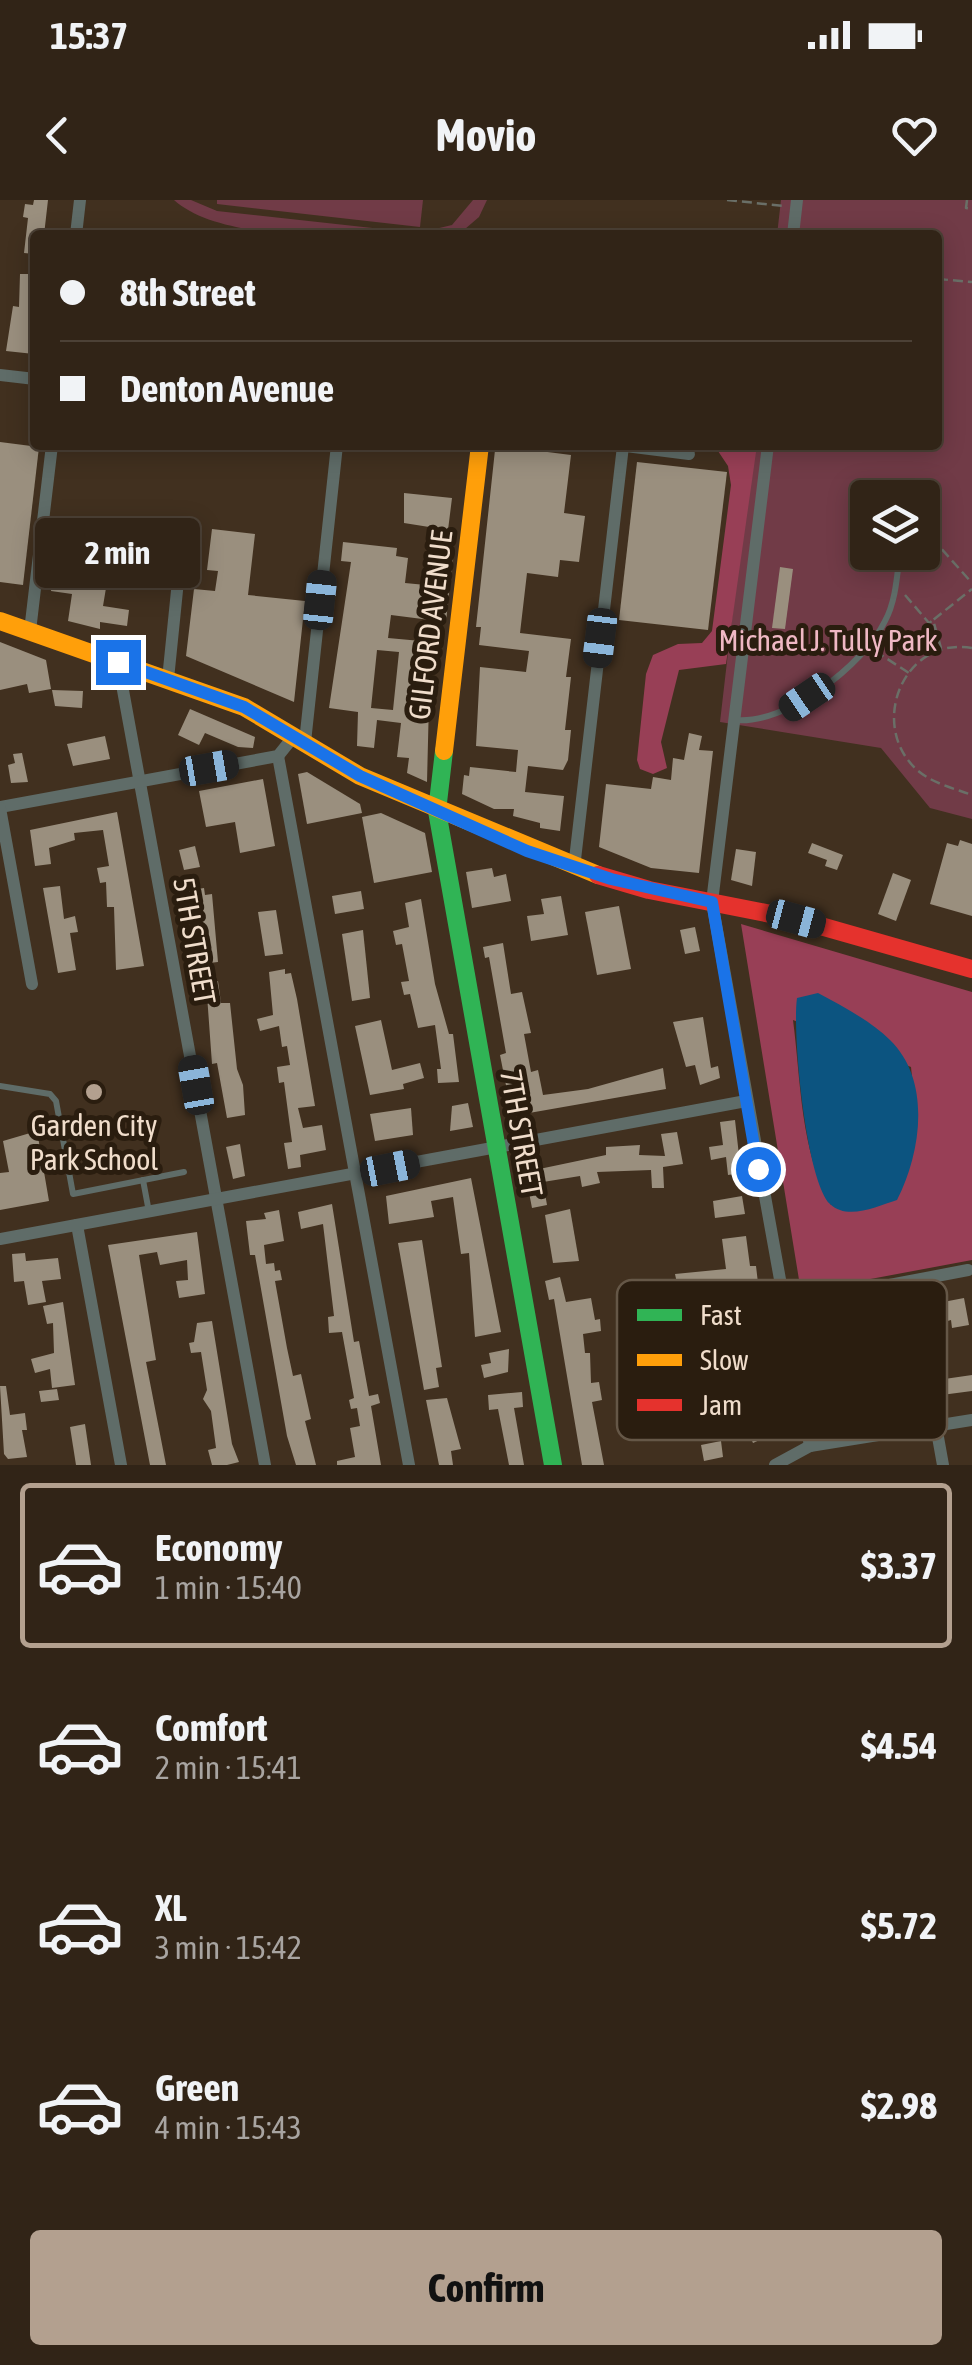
<!DOCTYPE html>
<meta charset="utf-8">
<style>
:root{--surface:#312417;--page:#392c20;--text:#f1f3f6;--muted:#a8a4a1;--line:#4c4136;--accent:#b3a08f}
body{margin:0;font-family:"Asap Condensed",sans-serif;background:var(--page);color:var(--text);height:100vh;display:flex;flex-direction:column;font-size:38px;white-space:nowrap}
*{box-sizing:border-box;margin:0}
p{font-size:32px;color:var(--muted)}
.icon{flex:none;width:55px;height:55px;fill:none;stroke:currentColor;stroke-width:2;stroke-linecap:round;stroke-linejoin:round}
.map{position:relative;height:1265px;overflow:hidden}
.side{display:flex;flex-direction:column;background:var(--surface);flex:1}
.side>*{flex:none}
.top-card{position:absolute;left:30px;top:30px;width:912px;height:220px;border-radius:10px;box-shadow:0 5px 25px #0003,0 0 0 2px var(--line);display:grid;align-content:center;height:220px;padding:0 30px;background:var(--surface)}
.controls{position:absolute;left:850px;top:280px;display:grid;gap:20px}
.controls a{display:grid;place-items:center;width:90px;height:90px;border-radius:10px;background:var(--surface);box-shadow:0 5px 25px #0003,0 0 0 2px var(--line);font-size:50px}
.end{position:absolute;width:45px;height:45px;margin:-22px;border:12px solid #1a73e8;background:#fff;box-shadow:0 0 0 5px #fff}
.from{border-radius:50%}
.bubble{position:absolute;height:70px;border-radius:10px;background:var(--surface);box-shadow:0 5px 25px #0003,0 0 0 2px var(--line);font-size:32px;font-weight:700;line-height:70px;text-align:center}
.car{position:absolute;width:30px;height:60px;margin:-30px -15px;border-radius:12px;box-shadow:0 0 8px 2px #0007;background:linear-gradient(#222 24%,#8ab4d8 0 40%,#222 0 76%,#8ab4d8 0 86%,#222 0)}
.top-card b{display:flex;align-items:center;gap:35px;height:95px;font-size:38px}
.top-card b+b{border-top:2px solid var(--line)}
.top-card i{width:25px;height:25px;background:var(--text)}
ul{padding:18px 0 0;list-style:none}
li{display:flex;align-items:center;gap:30px;height:165px;margin:0 20px 15px;padding:0 10px;border:5px solid transparent;border-radius:10px}
li div{flex:1}
li b{display:block;font-size:38px}
li em{font-style:normal;font-weight:700}
li.current{border-color:var(--accent)}
li>.icon{width:90px;height:90px;stroke-width:1.5}
.button{display:flex;gap:20px;margin-top:auto;padding:20px 30px}
.button a{flex:1;height:115px;border-radius:10px;background:var(--accent);color:#111;font-size:40px;font-weight:700;line-height:115px;text-align:center}
.status{display:flex;justify-content:space-between;align-items:center;height:70px;padding:0 50px;background:var(--surface);direction:ltr}
.status svg{height:28px;fill:currentColor}
header{display:flex;justify-content:space-between;align-items:center;height:130px;padding:0 30px;background:var(--surface);font-size:45px;font-weight:700}
.map>svg:first-child{display:block}
.green{fill:#713b47;fill-rule:evenodd}
.forest{fill:#983f56;fill-rule:evenodd}
.water{fill:#0c5480}
.building{fill:#9a8f7e;fill-rule:evenodd}
.lines{fill:none;stroke-linecap:round;stroke-linejoin:round}
.path{stroke:#6a6f67;stroke-width:2.5;stroke-dasharray:10 5;stroke-linecap:butt}
.lane{stroke:#5f6c68;stroke-width:6}
.street{stroke:#5f6c68;stroke-width:12}
.fast{stroke:#30b455;stroke-width:18}
.slow{stroke:#ff9f0a;stroke-width:18}
.jam{stroke:#e5322d;stroke-width:18}
.route{stroke:#1a73e8;stroke-width:12}
.poi-dot{fill:#b3a08f;stroke:#2a1d0f;stroke-width:4}
.labels{text-anchor:middle;stroke-width:10;stroke-linejoin:round;paint-order:stroke}
.street-label{font-size:30px;fill:#f0ddcb;stroke:#2a1d0f}
.park-label{font-size:30px;fill:#efb8c4;stroke:#2a1d0f}
.poi-label{font-size:30px;fill:#f0ddcb;stroke:#2a1d0f}
.key{fill:#2a1d0f;stroke:#655747;stroke-width:2.5}
.key-label{font-size:28px;fill:#f0ddcb}
</style>
<div class="status"><b>15:37</b><svg viewBox="0 0 49 12"><path d="M0 12V9h3v3zM5 12V6h3v6zM10 12V3h3v9zM15 12V0h3v12zM26 1h20v11H26zM47 4h2v5h-2z"/></svg></div>
<header><svg class="icon" aria-label="back" viewBox="0 0 24 24"><path d="M15 5l-7 7 7 7"/></svg>Movio<svg class="icon" aria-label="heart" viewBox="0 0 24 24"><path d="M12 20l-8-8c-3-5 5-10 8-4 3-6 11-1 8 4z"/></svg></header>
<div class="map">
<svg width="972" height="1265" viewBox="0 0 972 1265">
<rect width="100%" height="100%" fill="#41301f"/>
<g class="green">
<path d="M174 0H191L217 11 418 33 452 25 473 0H487L479 17 458 35C386 35 227 48 174 0Z"/>
<path d="M217 0H423L420 27 217 4Z"/>
<path d="M781 0H972V619L930 608 881 548 720 522 752 245H938V35H777ZM868 298H922V352H868Z"/>
</g>
<g class="forest">
<path d="M714 245H757L726 464 679 470 661 542 667 568 653 574 640 569 637 560 646 474 653 455 678 444 702 443 712 431 731 285 728 266Z"/>
<path d="M741 724 972 792V1060L801 1092ZM793 820 911 867 917 926 831 1005C800 951 801 881 793 820Z"/>
</g>
<path class="water" d="M818 793C842 806 871 821 890 840 932 881 921 953 897 1000 877 1006 848 1021 830 1004 806 980 792 833 797 798Z"/>
<g class="building">
<path d="M34 0H48L44 35H35V54L24 53 28 18 23 17 25 4 33 5Z"/>
<path d="M20 74H35L34 154 6 151 13 106 19 107Z"/>
<path d="M0 242 39 247 23 385 0 382Z"/>
<path d="M500 246 571 255 564 313 585 316 579 362 560 360 558 377 527 373 520 433 571 439 566 477H571L565 530H571L568 560 563 570 528 566 525 592 564 596 560 631 540 628V623L513 616 514 609H494L462 594 464 575 469 576 470 567 516 572 518 550 476 546 480 467 526 472 529 451 479 445 481 427H476L495 250Z"/>
<path d="M637 262 727 272 708 430 619 420Z"/>
<path d="M404 293 452 298 448 330 404 323Z"/>
<path d="M212 329 255 334 248 395 305 401 294 502 186 456 194 389 215 391 218 371 207 370Z"/>
<path d="M91 341 167 350 162 389 107 382 103 406 129 410 127 426 100 422V429L68 421 72 394 51 391 55 362 87 367Z"/>
<path d="M343 342 397 348 396 356 408 358 405 383 436 386 440 343 454 345 446 422 391 415 388 438 421 441 420 461 430 462 427 582 407 573 409 558 397 557 401 523 377 520 374 548 357 546 358 512 329 508 351 362 341 361ZM377 450 399 452 393 510 371 508Z"/>
<path d="M780 367 793 369 785 429 772 428Z"/>
<path d="M0 442 46 460 51 489 29 493 27 484 0 490Z"/>
<path d="M52 490 83 491 82 508 55 506Z"/>
<path d="M190 509 255 537 253 548 238 547 205 533 199 545 178 535Z"/>
<path d="M689 533 702 536 699 550 713 551 699 673 651 668 599 647 606 584 651 589 653 577 671 580 673 558 684 560Z"/>
<path d="M105 536 110 559 73 566 67 544Z"/>
<path d="M22 553 28 582 11 583 8 565 15 563 13 554Z"/>
<path d="M307 572 360 604 362 613 307 624 298 574Z"/>
<path d="M263 579 275 646 240 653 235 622 206 627 199 591Z"/>
<path d="M117 612 144 766 116 770 114 707H107L106 682 100 683 97 668 109 666 103 630 74 633 75 640 49 648 51 664 35 666 30 630Z"/>
<path d="M381 613 425 633 432 672 374 683 362 617Z"/>
<path d="M960 640 972 644V716L930 704 947 643 958 646Z"/>
<path d="M812 643 843 655 837 670 825 666 827 660 808 653Z"/>
<path d="M195 646 200 667 184 670 179 650Z"/>
<path d="M736 649 756 652 752 686 731 680Z"/>
<path d="M492 668 494 677 506 674 511 701 472 708 466 672Z"/>
<path d="M893 673 911 680 896 721 878 714Z"/>
<path d="M60 686 64 719 75 716 78 732 70 733 76 770 58 773 43 688Z"/>
<path d="M204 688 205 695 212 694 218 762 201 764 186 691Z"/>
<path d="M361 691 364 709 335 714 332 696Z"/>
<path d="M561 696 568 735 531 741 527 716 544 714 541 699Z"/>
<path d="M421 699 435 784 449 834H453L459 882 438 883 437 869H441L435 825 418 828 410 794 404 795 401 782 409 781 402 744 396 745 393 731 409 727 405 703Z"/>
<path d="M619 706 631 769 597 775 585 712Z"/>
<path d="M276 710 283 754 265 756 258 712Z"/>
<path d="M695 727 700 751 685 754 680 730Z"/>
<path d="M363 730 370 798 352 801 342 734Z"/>
<path d="M503 743 511 794 522 792 531 833 524 834 531 872 538 870 543 895 588 889 663 868 666 889 512 916 500 855 506 853 489 757 485 758 483 747Z"/>
<path d="M285 769V774L291 773 297 799 315 906 298 908 303 928 322 925 326 950 300 955 301 967 288 969 284 943 292 942 284 882 279 883 277 867 290 865 287 846 282 847 279 826 260 831 257 819 273 815 269 772Z"/>
<path d="M218 781 221 803H230L237 869 243 885 245 915 227 918 217 863 212 864 207 795 200 796 198 784Z"/>
<path d="M703 817 711 868 718 866 720 878 700 885 695 865 686 867 673 822Z"/>
<path d="M381 820 392 870 420 863 424 878 403 884 404 889 370 895 355 826Z"/>
<path d="M468 903 473 927 450 931 452 906Z"/>
<path d="M411 908 413 935 375 941 370 914Z"/>
<path d="M735 920 741 973 728 975 726 957 711 960 709 947 723 945 720 922Z"/>
<path d="M37 931 49 1001 0 1010V973L9 972 3 941Z"/>
<path d="M677 932 683 964 663 967 664 988H652L651 970 597 972 600 983 582 987 580 976 543 982 547 1005 532 1008 525 972 606 955V947L640 945 639 955 665 956 661 934Z"/>
<path d="M240 944 245 976 233 979 226 947Z"/>
<path d="M471 978 501 1132 475 1137 469 1053 461 1054 453 997 431 1001 434 1017 389 1024 386 996Z"/>
<path d="M742 996 745 1014 715 1018 713 1001Z"/>
<path d="M332 1004 354 1142 359 1141 369 1196 378 1194 380 1203 371 1206 381 1265H337V1261L355 1257 350 1228 360 1226 357 1208 351 1209 349 1200 354 1198 342 1132 329 1133 328 1117 334 1116 323 1024 301 1029 298 1012Z"/>
<path d="M570 1009 579 1061 553 1063 545 1015Z"/>
<path d="M279 1010 284 1041 264 1045 266 1064 274 1063 275 1071 280 1070 282 1080 275 1081 287 1148 293 1176 301 1174 311 1219 305 1221 316 1265H296L287 1236 255 1055H250L246 1021 266 1019 264 1013Z"/>
<path d="M197 1032 205 1094 179 1098 176 1081 188 1080 187 1060 160 1065 157 1052 139 1055 156 1160 146 1162 166 1265H150L108 1045Z"/>
<path d="M746 1036 750 1066H756L758 1083 711 1088V1120L682 1119 683 1092 679 1093 675 1074 726 1069 722 1039Z"/>
<path d="M422 1040 442 1167 436 1168 439 1187 424 1190 398 1043Z"/>
<path d="M25 1053 26 1061 58 1058 61 1079 42 1081 46 1102 28 1105 24 1081 14 1082 12 1054Z"/>
<path d="M560 1077 566 1102 591 1098 595 1120 600 1119 601 1131 583 1134 585 1153H590L591 1183 599 1182 602 1200 592 1202 604 1265H582L554 1099 549 1100 545 1081Z"/>
<path d="M964 1098 969 1125 952 1128 951 1120 895 1136 894 1131 844 1133 846 1158H834L836 1194 896 1187 894 1176 908 1174 910 1184 972 1175V1191L827 1210 824 1159 813 1160 806 1117 831 1111 833 1120 866 1114V1108L881 1106V1112L937 1099 938 1103Z"/>
<path d="M63 1102 75 1185 52 1188 50 1169 35 1173 31 1159 54 1153 53 1123 47 1124 43 1106Z"/>
<path d="M212 1121 232 1244 239 1262 227 1265H212L208 1250 216 1248 211 1211 203 1199 207 1190 201 1152 191 1153 189 1143 194 1142 197 1123Z"/>
<path d="M509 1149 508 1172 484 1178 481 1165 491 1163 489 1153Z"/>
<path d="M0 1186H6L10 1215 25 1213 27 1230H22L27 1257 8 1259 4 1254Z"/>
<path d="M57 1189 59 1200 41 1202 39 1191Z"/>
<path d="M522 1192 523 1207 514 1208 524 1265H509L498 1209 489 1210 488 1195Z"/>
<path d="M447 1198 461 1249 451 1251 453 1265H439L426 1200Z"/>
<path d="M772 1218 777 1232 753 1243 747 1229Z"/>
<path d="M85 1224 91 1265H76L70 1227Z"/>
<path d="M721 1241 723 1257 704 1261 701 1245Z"/>
</g>
<g class="lines">
<g class="path">
<path d="M727 0 784 6"/>
<path d="M967 0 966 8 972 9"/>
<path d="M938 79 972 82"/>
<path d="M922 327 972 383"/>
<path d="M905 395 929 423 932 421"/>
<path d="M941 448 933 420 972 389"/>
<path d="M972 448C904 436 868 524 916 569 931 583 953 588 972 595"/>
<path d="M875 451 909 473"/>
</g>
<g class="lane">
<path d="M735 520C786 525 863 466 885 421 896 401 897 375 900 352"/>
<path d="M0 886 50 894 56 901 73 994 184 972"/>
<path d="M143 980 149 1012"/>
</g>
<g class="street">
<path d="M76 35 80 0"/>
<path d="M793 35 797 0"/>
<path d="M0 175 35 179"/>
<path d="M618 245 689 254"/>
<path d="M768 245 712 702 810 1246"/>
<path d="M30 431 52 245"/>
<path d="M118 463 265 1265"/>
<path d="M168 479 184 322"/>
<path d="M305 542 337 245"/>
<path d="M278 556 409 1265"/>
<path d="M0 607 278 556 294 536"/>
<path d="M0 608 32 784"/>
<path d="M574 668 623 246"/>
<path d="M77 1025 121 1265"/>
<path d="M0 1039 746 901"/>
<path d="M784 1105 968 1070"/>
<path d="M936 1226 943 1265"/>
<path d="M775 1265 810 1246 972 1220"/>
</g>
<path class="fast" d="M444 551 437 611 553 1265"/>
<g class="slow">
<path d="M0 421 244 507 360 576 598 675"/>
<path d="M444 551 480 245"/>
</g>
<path class="jam" d="M598 675 649 690 796 719 972 769"/>
</g>
<g class="lines">
<path class="route" d="M118 462 244 507 360 576 527 651 611 679 712 702 758 969"/>
</g>
<circle class="poi-dot" cx="94" cy="892" r="10"/>
<g class="labels">
<g class="street-label">
<text transform="translate(431 425) rotate(-83)" y="10">GILFORD AVENUE</text>
<text transform="translate(194 741) rotate(80)" y="10">5TH STREET</text>
<text transform="translate(521 933) rotate(80)" y="10">7TH STREET</text>
</g>
<g class="park-label">
<text x="828" y="451">Michael J. Tully Park</text>
</g>
<g class="poi-label">
<text x="94" y="936">Garden City<tspan x="94" dy="34">Park School</tspan></text>
</g>
</g>
<rect x="617" y="1080" width="330" height="160" rx="15" class="key"/>
<rect x="637" y="1109" width="45" height="12" fill="#30b455"/>
<rect x="637" y="1154" width="45" height="12" fill="#ff9f0a"/>
<rect x="637" y="1199" width="45" height="12" fill="#e5322d"/>
<g class="key-label">
<text x="700" y="1125">Fast</text>
<text x="700" y="1170">Slow</text>
<text x="700" y="1215">Jam</text>
</g>
</svg>
<div class="controls">
<a><svg class="icon" aria-label="layers" viewBox="0 0 24 24"><path d="M12 4l9 5-9 5-9-5zM3 14l9 5 9-5"/></svg></a>
</div>
<i class="end from" style="left:758px;top:969px"></i>
<i class="end" style="left:118px;top:462px"></i>
<div class="bubble" style="left:35px;top:318px;width:165px">2 min</div>
<i class="car" style="left:320px;top:400px;rotate:6deg"></i>
<i class="car" style="left:600px;top:438px;rotate:187deg"></i>
<i class="car" style="left:807px;top:497px;rotate:236deg"></i>
<i class="car" style="left:209px;top:568px;rotate:80deg"></i>
<i class="car" style="left:796px;top:719px;rotate:105deg"></i>
<i class="car" style="left:196px;top:885px;rotate:350deg"></i>
<i class="car" style="left:390px;top:968px;rotate:79deg"></i>
<div class="top-card">
<b><i class="from"></i>8th Street</b>
<b><i></i>Denton Avenue</b>
</div>
</div>
<section class="side">
<ul>
<li class="current"><svg class="icon" aria-label="car" viewBox="0 0 24 24"><path d="M5 17H2v-5l4-1 3-4h7l3 4 3 1v5h-3M9 17h6M6 11h13"/><circle cx="7" cy="17" r="2"/><circle cx="17" cy="17" r="2"/></svg><div><b>Economy</b><p>1 min · 15:40</p></div><em>$3.37</em></li>
<li><svg class="icon" aria-label="car" viewBox="0 0 24 24"><path d="M5 17H2v-5l4-1 3-4h7l3 4 3 1v5h-3M9 17h6M6 11h13"/><circle cx="7" cy="17" r="2"/><circle cx="17" cy="17" r="2"/></svg><div><b>Comfort</b><p>2 min · 15:41</p></div><em>$4.54</em></li>
<li><svg class="icon" aria-label="car" viewBox="0 0 24 24"><path d="M5 17H2v-5l4-1 3-4h7l3 4 3 1v5h-3M9 17h6M6 11h13"/><circle cx="7" cy="17" r="2"/><circle cx="17" cy="17" r="2"/></svg><div><b>XL</b><p>3 min · 15:42</p></div><em>$5.72</em></li>
<li><svg class="icon" aria-label="car" viewBox="0 0 24 24"><path d="M5 17H2v-5l4-1 3-4h7l3 4 3 1v5h-3M9 17h6M6 11h13"/><circle cx="7" cy="17" r="2"/><circle cx="17" cy="17" r="2"/></svg><div><b>Green</b><p>4 min · 15:43</p></div><em>$2.98</em></li>
</ul>
<div class="button"><a>Confirm</a></div>
</section>
